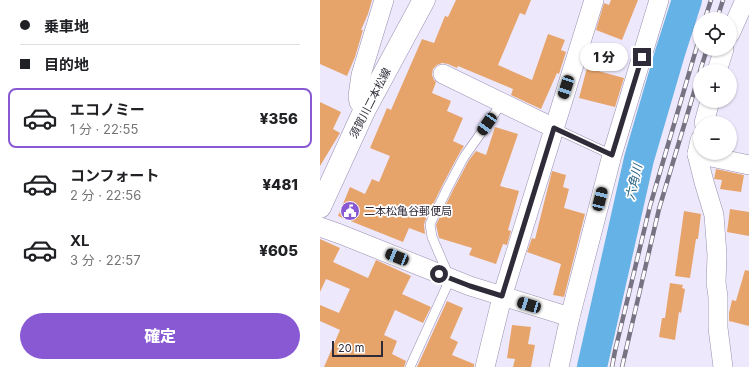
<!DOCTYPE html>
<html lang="ja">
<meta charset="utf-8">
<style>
:root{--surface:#fff;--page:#f6f6f6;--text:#202124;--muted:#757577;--line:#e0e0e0;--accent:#8859d3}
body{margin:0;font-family:Inter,"Noto Sans JP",sans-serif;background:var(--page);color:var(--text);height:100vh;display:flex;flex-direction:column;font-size:15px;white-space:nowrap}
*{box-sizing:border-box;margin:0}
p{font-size:13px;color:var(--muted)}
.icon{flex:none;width:22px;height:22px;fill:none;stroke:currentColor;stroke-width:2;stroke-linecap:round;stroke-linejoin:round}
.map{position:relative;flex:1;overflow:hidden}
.side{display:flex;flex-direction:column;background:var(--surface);width:320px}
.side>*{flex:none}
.hud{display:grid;align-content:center;height:88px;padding:0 20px;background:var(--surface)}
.tools{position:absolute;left:373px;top:12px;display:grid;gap:8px}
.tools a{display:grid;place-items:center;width:44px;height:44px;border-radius:50%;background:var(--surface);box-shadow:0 1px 3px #0004;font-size:20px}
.scale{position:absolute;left:12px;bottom:10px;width:51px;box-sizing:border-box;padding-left:4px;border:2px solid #2f2b38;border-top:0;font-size:11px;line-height:14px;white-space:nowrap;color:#2f2b38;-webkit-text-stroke:3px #fff;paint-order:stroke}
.end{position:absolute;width:18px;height:18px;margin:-9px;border:5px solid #2f2b38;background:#fff;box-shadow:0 0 0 2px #fff}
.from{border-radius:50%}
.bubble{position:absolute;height:28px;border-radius:14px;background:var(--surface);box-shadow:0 1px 3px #0004;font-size:13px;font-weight:800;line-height:28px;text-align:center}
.car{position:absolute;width:12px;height:24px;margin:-12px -6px;border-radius:5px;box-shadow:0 0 3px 1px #0007;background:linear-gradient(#222 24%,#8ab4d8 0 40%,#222 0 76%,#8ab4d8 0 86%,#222 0)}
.hud b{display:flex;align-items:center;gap:14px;height:38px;font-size:15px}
.hud b+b{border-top:1px solid var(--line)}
.hud i{width:10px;height:10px;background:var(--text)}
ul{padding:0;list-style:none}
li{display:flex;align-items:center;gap:12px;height:60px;margin:0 8px 6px;padding:0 12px;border:2px solid transparent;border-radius:8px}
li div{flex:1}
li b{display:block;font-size:15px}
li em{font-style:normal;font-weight:800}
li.active{border-color:var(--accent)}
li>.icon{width:36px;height:36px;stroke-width:1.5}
.button{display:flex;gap:8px;margin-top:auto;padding:8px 20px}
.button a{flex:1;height:46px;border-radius:24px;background:var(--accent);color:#fff;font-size:16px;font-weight:800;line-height:46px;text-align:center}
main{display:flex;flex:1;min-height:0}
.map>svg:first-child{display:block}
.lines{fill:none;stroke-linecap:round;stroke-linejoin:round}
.river{stroke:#64b2e6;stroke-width:30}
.building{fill:#e6a46b}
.service-casing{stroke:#988faf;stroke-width:10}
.minor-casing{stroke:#988faf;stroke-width:20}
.secondary-casing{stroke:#988faf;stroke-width:23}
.service{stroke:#fff;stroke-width:9}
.minor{stroke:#fff;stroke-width:19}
.secondary{stroke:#fff;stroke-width:22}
.rail-casing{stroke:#777383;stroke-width:4.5}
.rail{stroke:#fff;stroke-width:3;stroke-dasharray:9;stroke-linecap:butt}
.route{stroke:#2f2b38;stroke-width:5}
.labels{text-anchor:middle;stroke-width:3.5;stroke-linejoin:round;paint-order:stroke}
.street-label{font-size:11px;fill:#2f2b38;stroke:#fff}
.poi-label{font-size:11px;fill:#2f2b38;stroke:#fff;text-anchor:start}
.water-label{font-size:12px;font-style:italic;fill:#235d80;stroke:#fff}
</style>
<main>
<section class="side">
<div class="hud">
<b><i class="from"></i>乗車地</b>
<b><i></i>目的地</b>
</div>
<ul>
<li class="active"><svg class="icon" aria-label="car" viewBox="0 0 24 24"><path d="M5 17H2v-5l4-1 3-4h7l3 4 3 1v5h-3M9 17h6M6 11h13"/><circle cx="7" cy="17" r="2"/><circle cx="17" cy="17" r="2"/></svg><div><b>エコノミー</b><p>1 分 · 22:55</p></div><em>¥356</em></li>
<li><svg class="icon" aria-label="car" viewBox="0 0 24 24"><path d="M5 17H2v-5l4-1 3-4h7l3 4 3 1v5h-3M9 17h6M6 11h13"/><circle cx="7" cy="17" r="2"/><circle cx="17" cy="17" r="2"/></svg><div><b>コンフォート</b><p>2 分 · 22:56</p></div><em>¥481</em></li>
<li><svg class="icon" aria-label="car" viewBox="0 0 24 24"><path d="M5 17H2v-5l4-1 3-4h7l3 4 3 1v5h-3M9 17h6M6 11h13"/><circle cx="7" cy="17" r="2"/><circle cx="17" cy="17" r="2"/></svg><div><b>XL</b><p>3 分 · 22:57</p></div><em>¥605</em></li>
</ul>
<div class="button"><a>確定</a></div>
</section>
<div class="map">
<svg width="429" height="367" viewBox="0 0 429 367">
<rect width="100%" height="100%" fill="#eee8fd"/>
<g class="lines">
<path class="river" d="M272 367 319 159 350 53 367 0"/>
</g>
<g class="building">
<path d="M0 0H52L48 14 41 30H43L35 57 27 76 0 64Z"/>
<path d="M136 0H211L205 15 200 13 178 65 212 80 228 34 245 40 241 50 246 52 239 74 237 73 221 109 191 95 193 89 138 66 137 68 128 64 122 63 117 65 113 69 112 75 114 80 116 82 112 93 131 101 127 111 143 118 133 141 144 146 139 154 123 184 105 221 104 225 105 234 89 228 83 242 18 216 30 187 45 194 52 179 59 182 70 156 50 148 67 108 71 110 102 39 114 43 125 16 128 17Z"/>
<path d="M291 0H318L302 40 276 30 284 3 289 5Z"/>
<path d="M267 68 304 78 295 107 259 98Z"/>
<path d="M0 102 21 112 13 129 20 133 0 166Z"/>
<path d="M175 127 198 134 180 186 199 191 188 230 191 231 187 245 183 244 176 264 149 255 152 248 119 238 116 225 133 190 149 160 156 151 166 155Z"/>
<path d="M396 169 424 175 421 192 400 189 402 180 394 179Z"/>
<path d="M232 171 246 175 243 187 249 189 244 208 265 214 244 297 233 295 241 264 207 252 212 238 215 239Z"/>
<path d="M410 209 429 212V236L407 232Z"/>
<path d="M364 211 381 214 378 239H376L370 278 355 276Z"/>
<path d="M0 239 20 248 13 262 48 278 56 260 91 276 82 294 111 307 103 323 75 310 64 335 77 341 72 354 86 361 84 367H4L20 330 0 321V305L19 313 30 289 6 279 0 292Z"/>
<path d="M425 270 429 271V326L409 321V313L412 300 416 301Z"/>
<path d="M350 283 363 285 362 288 365 289 361 313 359 312 355 340 339 337 342 318H345Z"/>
<path d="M127 301 143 308 130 338 138 342 132 355 154 364V367H97Z"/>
<path d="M192 325 211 327 208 344 215 345 211 367H193L195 359 187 358Z"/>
</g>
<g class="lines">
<g class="service-casing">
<g id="service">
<path d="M234 128 292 155"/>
<path d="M90 367 130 279 112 237 110 224 128 187 144 157 182 103"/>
</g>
</g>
<g class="minor-casing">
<g id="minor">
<path d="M410 34 425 0"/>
<path d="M397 71 404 49"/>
<path d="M123 74 234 128"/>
<path d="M45 109 39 102 38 96 41 75 64 0"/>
<path d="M384 123 390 101"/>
<path d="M380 140 377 154 384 182 394 215 397 255 396 282 398 297V328L403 367"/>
<path d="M377 154 429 165"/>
<path d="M0 227 20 234 150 286 250 317 239 367"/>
<path d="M250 317 292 155 339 0"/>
<path d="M165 367 182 297 274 0"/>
</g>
</g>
<g class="secondary-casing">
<path id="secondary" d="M0 207 45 109 104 0"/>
</g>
<use href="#service" class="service"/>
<use href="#minor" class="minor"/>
<use href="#secondary" class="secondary"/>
<g class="rail-casing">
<g id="rail">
<path d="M385 19 391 0"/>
<path d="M397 19 403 0"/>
<path d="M380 71 387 49"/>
<path d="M292 367 295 351 330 206 380 36"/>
<path d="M302 367 339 209 380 72"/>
</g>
</g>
<use href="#rail" class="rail"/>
</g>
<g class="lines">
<path class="route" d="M119 274 150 286 182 296 234 128 292 155 322 57"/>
</g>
<defs>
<g id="civic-disc" transform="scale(1)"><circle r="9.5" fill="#8859d3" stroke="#fff"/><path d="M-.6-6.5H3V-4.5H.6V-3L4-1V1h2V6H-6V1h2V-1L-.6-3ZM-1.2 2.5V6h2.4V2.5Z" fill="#fff"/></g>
</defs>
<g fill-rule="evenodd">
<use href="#civic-disc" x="30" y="211"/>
</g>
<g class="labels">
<g class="street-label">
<text transform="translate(50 103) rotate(-63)" y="4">須賀川二本松線</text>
</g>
<g class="poi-label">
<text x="44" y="215">二本松亀谷郵便局</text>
</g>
<g class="water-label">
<text transform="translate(314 182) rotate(-77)" y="4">六角川</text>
</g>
</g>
</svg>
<div class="tools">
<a><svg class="icon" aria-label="locate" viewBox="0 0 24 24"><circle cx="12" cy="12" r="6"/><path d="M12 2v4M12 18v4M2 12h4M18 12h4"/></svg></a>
<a>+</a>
<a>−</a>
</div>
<div class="scale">20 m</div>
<i class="end from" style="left:119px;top:274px"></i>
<i class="end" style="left:322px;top:57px"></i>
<div class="bubble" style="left:260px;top:43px;width:48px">1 分</div>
<i class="car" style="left:246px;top:87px;rotate:198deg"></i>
<i class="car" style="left:167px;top:124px;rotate:215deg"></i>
<i class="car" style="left:280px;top:199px;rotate:14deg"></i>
<i class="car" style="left:77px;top:257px;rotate:292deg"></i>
<i class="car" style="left:209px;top:305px;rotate:287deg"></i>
</div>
</main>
